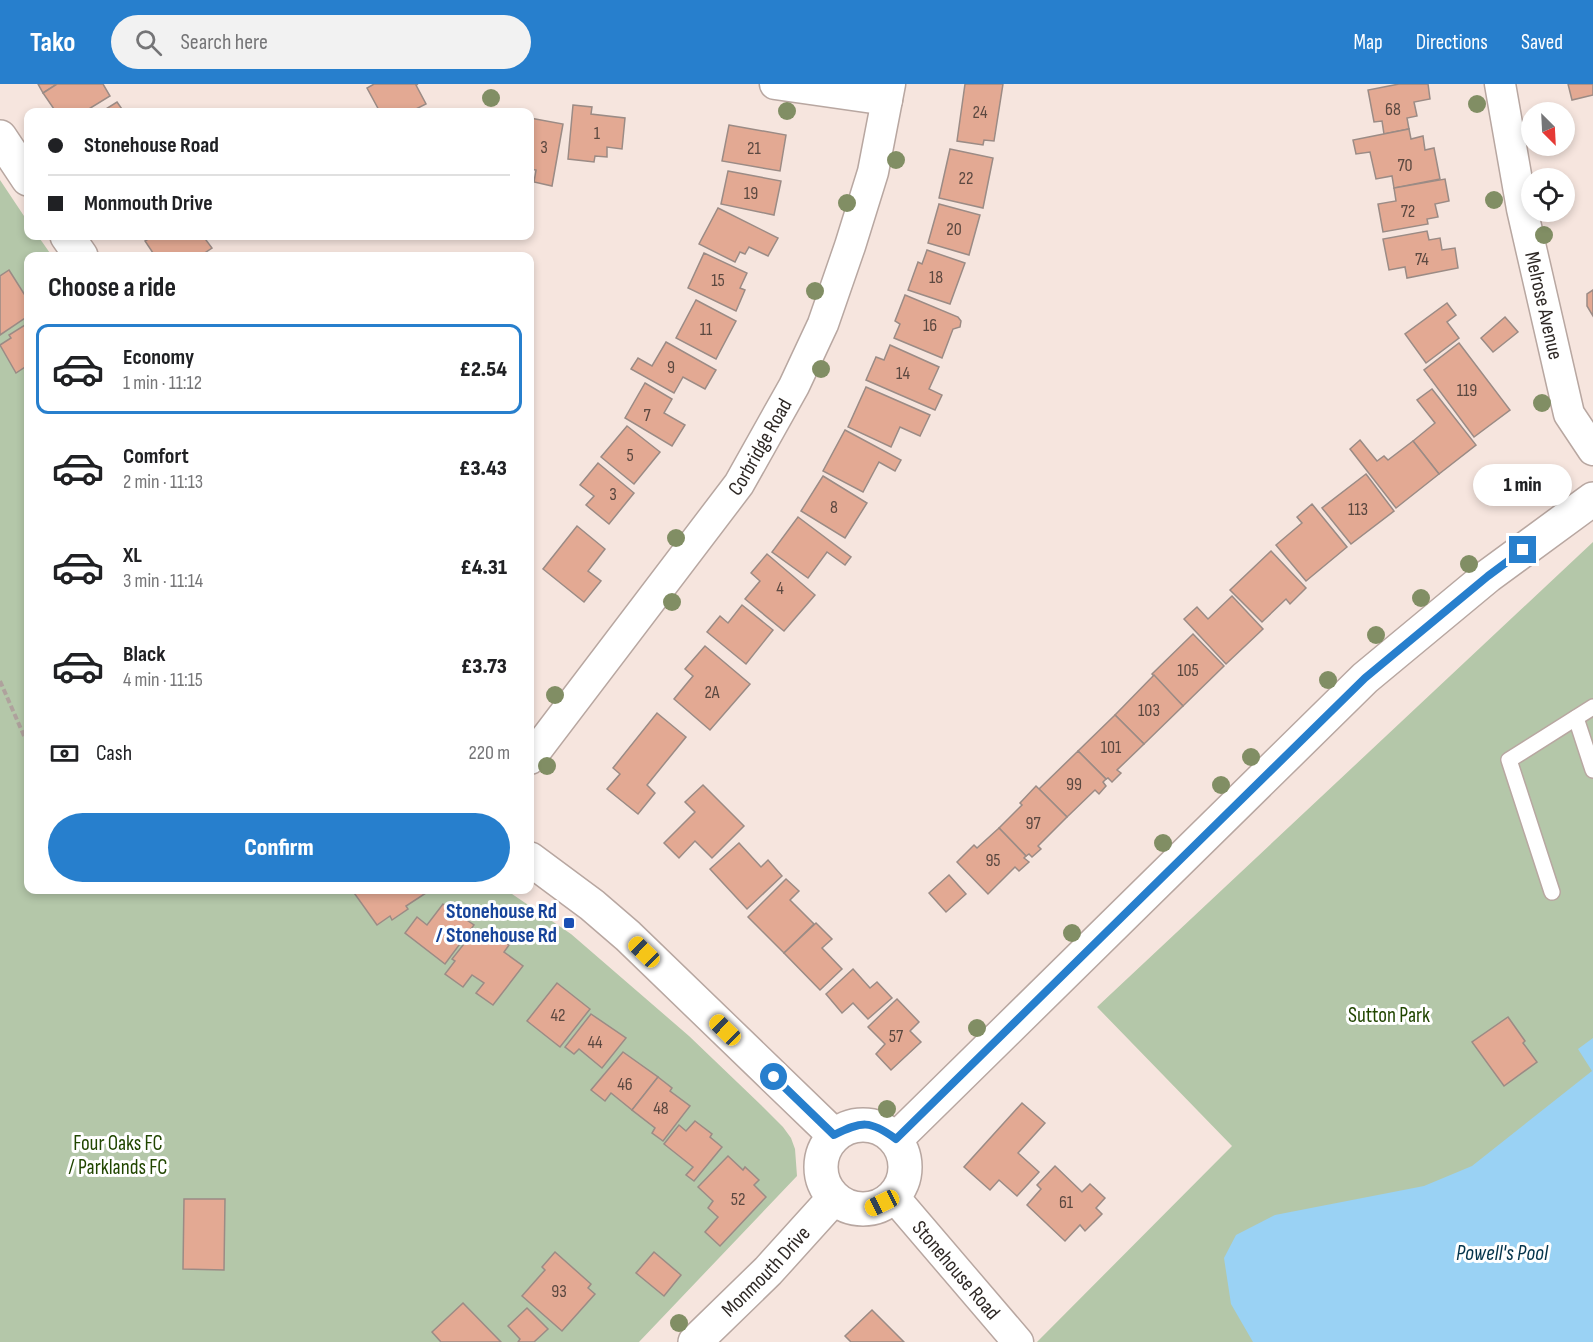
<!DOCTYPE html>
<meta charset="utf-8">
<style>
:root{--surface:#fff;--page:#f2f2f2;--text:#202124;--muted:#757577;--line:#e0e0e0;--accent:#277fcd}
body{margin:0;font-family:"Sofia Sans Condensed",sans-serif;background:var(--page);color:var(--text);height:100vh;display:flex;flex-direction:column;font-size:22px;white-space:nowrap}
*{box-sizing:border-box;margin:0}
p{font-size:20px;color:var(--muted)}
.icon{flex:none;width:33px;height:33px;fill:none;stroke:currentColor;stroke-width:2;stroke-linecap:round;stroke-linejoin:round}
.map{position:relative;flex:1;overflow:hidden}
.details{position:absolute;left:24px;top:168px;width:510px;height:642px;display:flex;flex-direction:column;background:var(--surface);border-radius:12px;box-shadow:0 3px 9px #0003}
.details>*{flex:none}
.hud{position:absolute;left:24px;top:24px;width:510px;height:132px;border-radius:12px;box-shadow:0 3px 9px #0003;display:grid;align-content:center;height:132px;padding:0 24px;background:var(--surface)}
.needle{width:39px;rotate:156deg}
.tools{position:absolute;left:1521px;top:18px;display:grid;gap:12px}
.tools a{display:grid;place-items:center;width:54px;height:54px;border-radius:50%;background:var(--surface);box-shadow:0 3px 9px #0003;font-size:30px}
.end{position:absolute;width:27px;height:27px;margin:-14px;border:8px solid #277fcd;background:#fff;box-shadow:0 0 0 3px #fff}
.from{border-radius:50%}
.bubble{position:absolute;height:42px;border-radius:21px;background:var(--surface);box-shadow:0 3px 9px #0003;font-size:20px;font-weight:800;line-height:42px;text-align:center}
.car{position:absolute;width:18px;height:36px;margin:-18px -9px;border-radius:8px;box-shadow:0 0 4px 2px #0007;background:linear-gradient(#f5c518 24%,#345 0 40%,#f5c518 0 76%,#345 0 86%,#f5c518 0)}
.hud b{display:flex;align-items:center;gap:21px;height:57px;font-size:22px}
.hud b+b{border-top:2px solid var(--line)}
.hud i{width:15px;height:15px;background:var(--text)}
ul{padding:0;list-style:none}
li{display:flex;align-items:center;gap:18px;height:90px;margin:0 12px 9px;padding:0 12px;border:3px solid transparent;border-radius:12px}
li div{flex:1}
li b{display:block;font-size:22px}
li em{font-style:normal;font-weight:800}
li.selected{border-color:var(--accent)}
li>.icon{width:54px;height:54px;stroke-width:1.5}
h2{padding:0 24px;font-size:27px;line-height:72px}
.pay{display:flex;align-items:center;gap:15px;height:66px;padding:0 24px;font-size:22px}
.pay p{margin-inline-start:auto}
.action{display:flex;gap:12px;margin-top:auto;padding:12px 24px}
.action a{flex:1;height:69px;border-radius:36px;background:var(--accent);color:#fff;font-size:24px;font-weight:800;line-height:69px;text-align:center}
header{display:flex;align-items:center;gap:36px;box-sizing:border-box;height:84px;padding:0 30px;background:var(--accent);color:#fff}
header strong{font-size:28px}
nav{display:flex;gap:33px;margin-inline-start:auto;font-size:21px}
.search{width:420px;height:54px;background:var(--page);display:flex;align-items:center;gap:15px;box-sizing:border-box;padding:0 21px;border-radius:33px;color:var(--muted);font-size:22px}
.map>svg:first-child{display:block}
.green{fill:#b4c7a9}
.water{fill:#9ad2f4}
.building{fill:#e3a993;stroke:#9b8b85;stroke-width:1.5}
.lines{fill:none;stroke-linecap:round;stroke-linejoin:round}
.service-casing{stroke:#b8a7a1;stroke-width:18}
.minor-casing{stroke:#b8a7a1;stroke-width:33}
.tertiary-casing{stroke:#b8a7a1;stroke-width:36}
.path{stroke:#afa29d;stroke-width:4;stroke-dasharray:6 3;stroke-linecap:butt}
.service{stroke:#fff;stroke-width:15}
.minor{stroke:#fff;stroke-width:30}
.tertiary{stroke:#fff;stroke-width:33}
.tree{fill:#818e64}
.route{stroke:#277fcd;stroke-width:8}
.transit-dot{fill:#1a4fb4;stroke:#fff;stroke-width:2}
.labels{text-anchor:middle;stroke-width:6;stroke-linejoin:round;paint-order:stroke}
.number-label{font-size:18px;fill:#5b4840}
.street-label{font-size:21px;fill:#2e2825;stroke:#fff}
.transit-label{font-size:21px;font-weight:bold;fill:#164399;stroke:#fff;text-anchor:end}
.park-label{font-size:21px;fill:#214600;stroke:#fff}
.water-label{font-size:22px;font-style:italic;fill:#04344b;stroke:#fff}
</style>
<header>
<strong>Tako</strong>
<div class="search"><svg class="icon" aria-label="search" viewBox="0 0 24 24"><circle cx="10" cy="10" r="6"/><path d="M15 15l6 6"/></svg>Search here</div>
<nav><a>Map</a><a>Directions</a><a>Saved</a></nav>
</header>
<div class="map">
<svg width="1593" height="1258" viewBox="0 0 1593 1258">
<rect width="100%" height="100%" fill="#f6e5de"/>
<g class="green">
<path d="M0 96 28 138V152H38L52 172H28V806H506L571 850 689 952 761 1021 783 1043 791 1054 795 1065 797 1092 639 1258H0Z"/>
<path d="M1593 458V1258H1037L1232 1062 1097 923Z"/>
</g>
<path class="water" d="M1593 954V1258H1253L1231 1220 1224 1174 1236 1151 1275 1131 1424 1102 1472 1082 1592 987 1578 965Z"/>
<g class="building">
<path d="M38 0H57L43 9Z"/>
<path d="M57 0H103L110 12 84 28H56L43 9Z"/>
<path d="M374 0H418L416 1 426 20 410 28H380L367 4Z"/>
<path d="M965 0H1003L994 57 984 56 983 61 957 57Z"/>
<path d="M1399 0H1428L1430 15 1414 18 1417 32 1407 34 1409 45 1384 50 1382 37 1374 38 1368 6Z"/>
<path d="M1568 0H1593V11L1572 16Z"/>
<path d="M117 18 124 28H101Z"/>
<path d="M573 21 592 23 591 30 625 34 622 65 607 63V73L595 72 594 78 568 75Z"/>
<path d="M530 34 563 40 552 102 534 98 536 86 530 85Z"/>
<path d="M729 41 786 51 780 87 722 77Z"/>
<path d="M1409 45 1411 55 1423 52 1425 66 1434 64 1440 95 1394 104 1392 92 1376 95 1370 68 1356 70 1353 56Z"/>
<path d="M950 65 993 74 983 124 939 114Z"/>
<path d="M728 87 781 97 774 131 721 120Z"/>
<path d="M1445 95 1449 117 1435 120 1438 133 1427 135 1428 140 1383 148 1378 120 1396 117 1394 104Z"/>
<path d="M939 120 980 131 969 171 928 159Z"/>
<path d="M718 124 778 154 768 172 749 163 745 170 740 168 735 178 699 160Z"/>
<path d="M1427 147 1429 156 1440 154 1442 166 1455 164 1458 184 1407 194 1405 183 1389 186 1383 155Z"/>
<path d="M153 152H203L212 164 200 172H155L145 157Z"/>
<path d="M927 166 965 179 950 220 908 206 918 178 922 180Z"/>
<path d="M704 169 747 189 740 204 745 206 736 227 688 204Z"/>
<path d="M9 186 28 216V232L0 251V192Z"/>
<path d="M1593 206V232L1587 222V210Z"/>
<path d="M905 211 958 233 961 237 960 243 953 245 942 274 894 254 900 240 895 237Z"/>
<path d="M696 216 736 237 716 275 676 254Z"/>
<path d="M1447 219 1456 231 1447 238 1459 254 1426 279 1405 250Z"/>
<path d="M1505 233 1518 248 1493 268 1481 254Z"/>
<path d="M28 239V281L16 289 0 261 11 254 9 251Z"/>
<path d="M666 258 716 286 705 305 683 293 674 309 631 285 638 274 652 282Z"/>
<path d="M1459 259 1510 326 1474 353 1424 286Z"/>
<path d="M890 261 939 283 929 305 942 311 935 326 866 296 876 273 884 276Z"/>
<path d="M645 299 672 315 664 329 685 341 672 362 625 334Z"/>
<path d="M866 303 930 331 920 352 900 343 891 363 848 343Z"/>
<path d="M1432 305 1476 361 1439 390 1413 357 1435 339 1417 316Z"/>
<path d="M627 342 660 368 634 400 601 373Z"/>
<path d="M845 346 901 376 895 387 879 378 863 408 823 387Z"/>
<path d="M1360 356 1377 377 1384 372 1388 376 1413 357 1439 390 1396 424 1350 365Z"/>
<path d="M598 379 634 409 609 440 586 421 594 412 580 401Z"/>
<path d="M1366 390 1394 427 1351 460 1322 424Z"/>
<path d="M823 392 867 419 845 454 801 427Z"/>
<path d="M1312 420 1347 463 1306 497 1276 461 1302 439 1297 433Z"/>
<path d="M798 433 851 473 845 481 827 468 808 494 772 468Z"/>
<path d="M577 442 605 465 588 487 601 497 584 518 543 485Z"/>
<path d="M1271 467 1306 504 1290 520 1286 515 1262 538 1230 506Z"/>
<path d="M767 470 815 511 784 547 745 515 760 497 751 489Z"/>
<path d="M1232 512 1263 545 1226 580 1184 535 1197 523 1208 535Z"/>
<path d="M742 521 773 546 746 580 707 548 720 532 728 539Z"/>
<path d="M1193 550 1224 582 1183 622 1152 590Z"/>
<path d="M705 562 750 600 710 646 674 615 693 592 685 585Z"/>
<path d="M1154 591 1183 622 1144 660 1115 631Z"/>
<path d="M657 629 686 653 647 701 655 709 638 730 607 705 620 690 613 684Z"/>
<path d="M1115 631 1144 660 1117 686 1121 689 1112 698 1108 694 1106 695 1078 667Z"/>
<path d="M1078 667 1106 695 1103 698 1106 702 1099 710 1095 706 1067 733 1039 705Z"/>
<path d="M703 701 744 742 712 774 695 757 679 774 664 759 695 728 685 718Z"/>
<path d="M1036 702 1067 733 1038 762 1041 765 1032 773 1029 770 1026 772 999 744 1022 721 1020 719Z"/>
<path d="M999 744 1026 772 1024 774 1029 778 1019 787 1015 783 988 810 957 778 974 761 977 764Z"/>
<path d="M739 759 761 783 768 776 782 792 747 825 710 785Z"/>
<path d="M949 791 966 810 946 828 929 809Z"/>
<path d="M786 795 799 807 790 816 814 840 784 869 748 833Z"/>
<path d="M352 806H424L426 809 406 822 408 825 392 836 390 832 377 841Z"/>
<path d="M443 820 474 841 445 880 405 849 417 833 427 841Z"/>
<path d="M816 839 832 855 822 864 842 885 820 906 784 869Z"/>
<path d="M475 846 489 856 495 850 509 861 504 868 523 882 493 921 476 909 484 899 472 891 463 903 445 890 455 877 452 875Z"/>
<path d="M853 885 870 904 877 898 892 914 868 935 853 919 842 929 826 910Z"/>
<path d="M557 899 590 925 560 963 527 937Z"/>
<path d="M897 915 919 938 910 947 921 958 891 986 876 970 885 960 868 943Z"/>
<path d="M591 930 626 954 602 984 579 965 574 970 565 963Z"/>
<path d="M1508 933 1525 957 1523 959 1537 978 1504 1002 1472 958Z"/>
<path d="M623 968 658 993 632 1026 611 1009 605 1017 591 1006Z"/>
<path d="M658 993 672 1004 670 1007 690 1022 663 1057 652 1049 655 1044 632 1026Z"/>
<path d="M1022 1019 1045 1039 1018 1069 1039 1088 1017 1112 999 1096 990 1106 964 1083Z"/>
<path d="M695 1037 712 1050 710 1053 722 1063 694 1097 686 1091 693 1083 664 1060 679 1041 686 1047Z"/>
<path d="M728 1072 743 1086 745 1083 759 1096 754 1101 766 1113 720 1162 705 1148 718 1133 708 1124 713 1117 698 1103Z"/>
<path d="M1055 1082 1082 1108 1090 1100 1105 1114 1096 1124 1102 1130 1085 1147 1080 1141 1065 1157 1027 1121 1041 1105 1037 1101Z"/>
<path d="M184 1115H225L224 1186 183 1185Z"/>
<path d="M555 1168 591 1200 588 1204 595 1210 562 1247 522 1212 545 1186 542 1183Z"/>
<path d="M654 1168 681 1191 664 1212 636 1189Z"/>
<path d="M463 1219 501 1258H441L432 1248Z"/>
<path d="M527 1224 548 1245 534 1258H518L520 1255 508 1242Z"/>
<path d="M872 1226 904 1258H851L845 1252Z"/>
</g>
<g class="lines">
<g class="service-casing">
<g id="service">
<path d="M1576 634 1593 686"/>
<path d="M1552 808 1509 676 1593 623"/>
</g>
</g>
<g class="minor-casing">
<g id="minor">
<path d="M775 0 887 16"/>
<path id="s1" d="M1500 0 1522 125 1569 330 1593 366"/>
<path id="s2" d="M530 675 739 400 794 302 823 240 850 162 873 88 890 0"/>
<path id="s3" d="M894 1113 1018 1258"/>
</g>
</g>
<g class="tertiary-casing">
<g id="tertiary">
<path d="M0 53 28 95"/>
<path d="M67 152 81 172"/>
<path d="M530 775 592 821 628 852 834 1051"/>
<circle cx="863" cy="1083" r="42"/>
<path d="M896 1055 1365 594 1488 492 1593 415"/>
<path id="s4" d="M695 1258 768 1187 834 1114"/>
</g>
</g>
<path class="path" d="M0 597 25 654"/>
<use href="#service" class="service"/>
<use href="#minor" class="minor"/>
<use href="#tertiary" class="tertiary"/>
</g>
<g class="tree">
<circle cx="491" cy="14" r="9"/>
<circle cx="1477" cy="20" r="9"/>
<circle cx="787" cy="27" r="9"/>
<circle cx="896" cy="76" r="9"/>
<circle cx="1494" cy="116" r="9"/>
<circle cx="847" cy="119" r="9"/>
<circle cx="1544" cy="151" r="9"/>
<circle cx="815" cy="207" r="9"/>
<circle cx="821" cy="285" r="9"/>
<circle cx="1542" cy="319" r="9"/>
<circle cx="676" cy="454" r="9"/>
<circle cx="1469" cy="480" r="9"/>
<circle cx="1421" cy="514" r="9"/>
<circle cx="672" cy="518" r="9"/>
<circle cx="1376" cy="551" r="9"/>
<circle cx="1328" cy="596" r="9"/>
<circle cx="555" cy="611" r="9"/>
<circle cx="1251" cy="673" r="9"/>
<circle cx="547" cy="682" r="9"/>
<circle cx="1221" cy="701" r="9"/>
<circle cx="1163" cy="759" r="9"/>
<circle cx="1072" cy="849" r="9"/>
<circle cx="977" cy="944" r="9"/>
<circle cx="887" cy="1025" r="9"/>
<circle cx="679" cy="1239" r="9"/>
</g>
<g class="lines">
<path class="route" d="M774 993 834 1051C862 1037 870 1036 896 1055L1365 594 1488 492 1523 466"/>
</g>
<rect class="transit-dot" x="563" y="833" width="12" height="12" rx="3"/>
<g class="labels">
<g class="number-label">
<text x="1393" y="31">68</text>
<text x="980" y="34">24</text>
<text x="597" y="55">1</text>
<text x="544" y="69">3</text>
<text x="754" y="70">21</text>
<text x="1405" y="87">70</text>
<text x="966" y="100">22</text>
<text x="751" y="115">19</text>
<text x="1408" y="133">72</text>
<text x="954" y="151">20</text>
<text x="1422" y="181">74</text>
<text x="936" y="199">18</text>
<text x="718" y="202">15</text>
<text x="930" y="247">16</text>
<text x="706" y="251">11</text>
<text x="671" y="289">9</text>
<text x="903" y="295">14</text>
<text x="1467" y="312">119</text>
<text x="647" y="337">7</text>
<text x="630" y="377">5</text>
<text x="613" y="416">3</text>
<text x="834" y="429">8</text>
<text x="1358" y="431">113</text>
<text x="780" y="510">4</text>
<text x="1188" y="592">105</text>
<text x="712" y="614">2A</text>
<text x="1149" y="632">103</text>
<text x="1111" y="669">101</text>
<text x="1074" y="706">99</text>
<text x="1033" y="745">97</text>
<text x="993" y="782">95</text>
<text x="558" y="937">42</text>
<text x="896" y="958">57</text>
<text x="595" y="964">44</text>
<text x="625" y="1006">46</text>
<text x="661" y="1030">48</text>
<text x="738" y="1121">52</text>
<text x="1066" y="1124">61</text>
<text x="559" y="1213">93</text>
</g>
<g class="street-label">
<text dy="7" stroke="none"><textPath href="#s1" startOffset="226">Melrose Avenue</textPath></text>
<text dy="7" stroke="none"><textPath href="#s2" startOffset="388">Corbridge Road</textPath></text>
<text dy="7" stroke="none"><textPath href="#s4" startOffset="100">Monmouth Drive</textPath></text>
<text dy="7" stroke="none"><textPath href="#s3" startOffset="96">Stonehouse Road</textPath></text>
</g>
<g class="transit-label">
<text x="557" y="834">Stonehouse Rd<tspan x="557" dy="24">/ Stonehouse Rd</tspan></text>
</g>
<g class="park-label">
<text x="1389" y="938">Sutton Park</text>
<text x="118" y="1066">Four Oaks FC<tspan x="118" dy="24">/ Parklands FC</tspan></text>
</g>
<g class="water-label">
<text x="1502" y="1176">Powell's Pool</text>
</g>
</g>
</svg>
<div class="tools">
<a><svg class="needle" viewBox="-14 -14 28 28"><path d="M0-13l5 13h-10z" fill="#e53935"/><path d="M0 13l5-13h-10z" fill="#757577"/></svg></a>
<a><svg class="icon" aria-label="locate" viewBox="0 0 24 24"><circle cx="12" cy="12" r="6"/><path d="M12 2v4M12 18v4M2 12h4M18 12h4"/></svg></a>
</div>
<i class="end from" style="left:774px;top:993px"></i>
<i class="end" style="left:1523px;top:466px"></i>
<div class="bubble" style="left:1473px;top:380px;width:99px">1 min</div>
<i class="car" style="left:644px;top:868px;rotate:314deg"></i>
<i class="car" style="left:725px;top:946px;rotate:314deg"></i>
<i class="car" style="left:882px;top:1119px;rotate:244deg"></i>
<div class="hud">
<b><i class="from"></i>Stonehouse Road</b>
<b><i></i>Monmouth Drive</b>
</div>
<section class="details">
<h2>Choose a ride</h2>
<ul>
<li class="selected"><svg class="icon" aria-label="car" viewBox="0 0 24 24"><path d="M5 17H2v-5l4-1 3-4h7l3 4 3 1v5h-3M9 17h6M6 11h13"/><circle cx="7" cy="17" r="2"/><circle cx="17" cy="17" r="2"/></svg><div><b>Economy</b><p>1 min · 11:12</p></div><em>£2.54</em></li>
<li><svg class="icon" aria-label="car" viewBox="0 0 24 24"><path d="M5 17H2v-5l4-1 3-4h7l3 4 3 1v5h-3M9 17h6M6 11h13"/><circle cx="7" cy="17" r="2"/><circle cx="17" cy="17" r="2"/></svg><div><b>Comfort</b><p>2 min · 11:13</p></div><em>£3.43</em></li>
<li><svg class="icon" aria-label="car" viewBox="0 0 24 24"><path d="M5 17H2v-5l4-1 3-4h7l3 4 3 1v5h-3M9 17h6M6 11h13"/><circle cx="7" cy="17" r="2"/><circle cx="17" cy="17" r="2"/></svg><div><b>XL</b><p>3 min · 11:14</p></div><em>£4.31</em></li>
<li><svg class="icon" aria-label="car" viewBox="0 0 24 24"><path d="M5 17H2v-5l4-1 3-4h7l3 4 3 1v5h-3M9 17h6M6 11h13"/><circle cx="7" cy="17" r="2"/><circle cx="17" cy="17" r="2"/></svg><div><b>Black</b><p>4 min · 11:15</p></div><em>£3.73</em></li>
</ul>
<div class="pay"><svg class="icon" aria-label="cash" viewBox="0 0 24 24"><path d="M3 7h18v10H3z"/><circle cx="12" cy="12" r="2"/></svg>Cash<p>220 m</p></div>
<div class="action"><a>Confirm</a></div>
</section>
</div>
